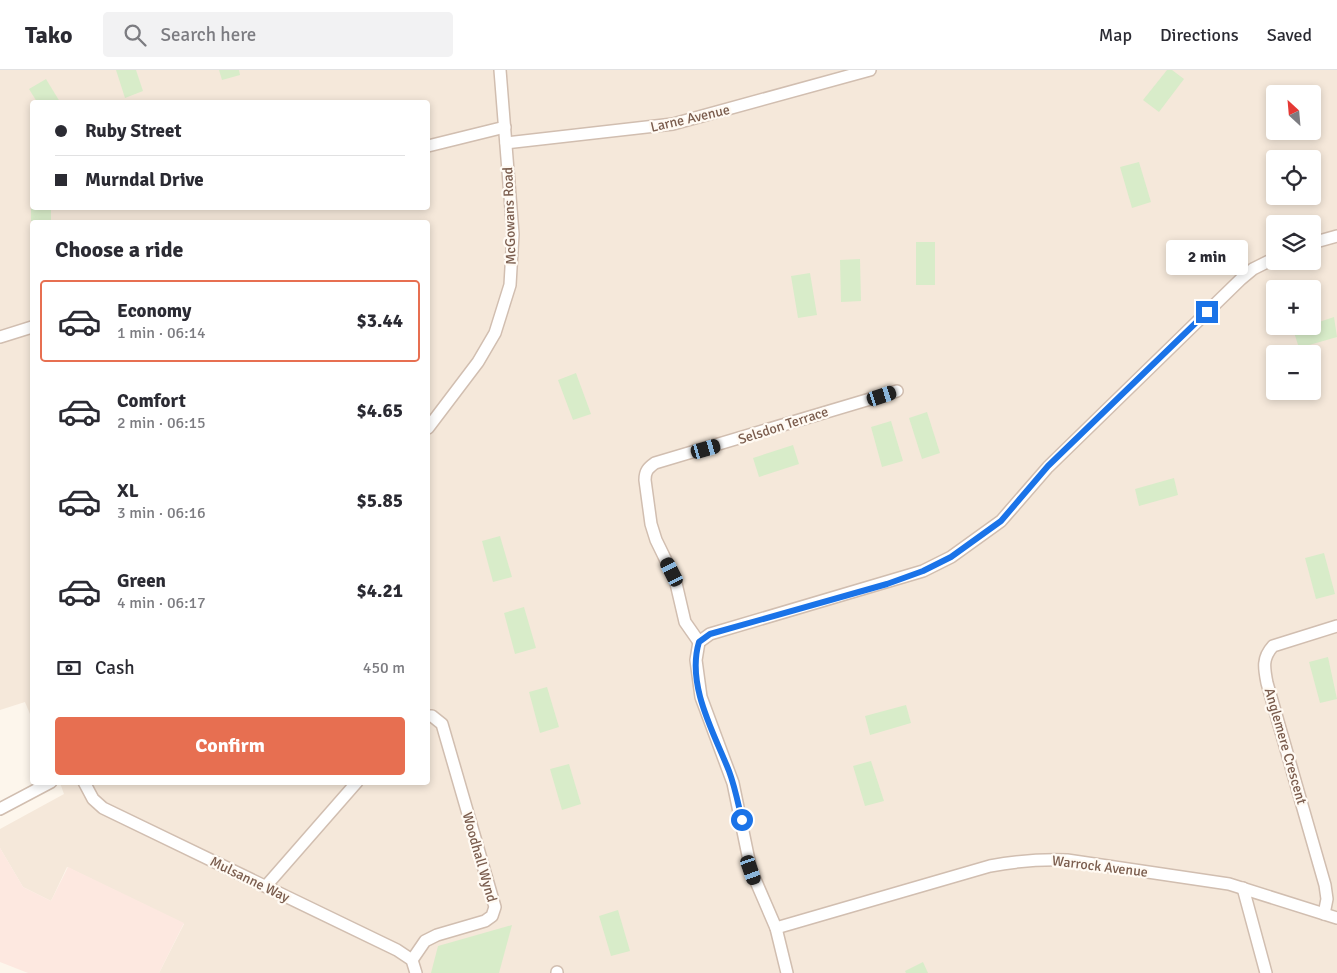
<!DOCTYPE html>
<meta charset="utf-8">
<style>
:root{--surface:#fff;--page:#f2f2f3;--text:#2b2b33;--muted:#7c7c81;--line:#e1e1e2;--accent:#e76f51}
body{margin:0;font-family:Signika,sans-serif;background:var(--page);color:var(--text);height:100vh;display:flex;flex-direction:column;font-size:19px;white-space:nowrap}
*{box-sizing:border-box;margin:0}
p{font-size:16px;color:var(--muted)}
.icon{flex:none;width:28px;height:28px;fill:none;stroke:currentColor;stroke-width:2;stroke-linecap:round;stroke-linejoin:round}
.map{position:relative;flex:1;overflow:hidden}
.details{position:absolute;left:30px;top:150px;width:400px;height:565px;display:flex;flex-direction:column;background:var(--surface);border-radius:5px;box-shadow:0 2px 8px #0003}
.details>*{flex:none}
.banner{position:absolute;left:30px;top:30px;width:400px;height:110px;border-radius:5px;box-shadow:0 2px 8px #0003;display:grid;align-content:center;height:110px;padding:0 25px;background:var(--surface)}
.needle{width:32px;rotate:334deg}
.controls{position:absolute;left:1266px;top:15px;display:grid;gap:10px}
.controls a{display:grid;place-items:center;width:55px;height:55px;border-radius:5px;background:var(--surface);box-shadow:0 2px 8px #0003;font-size:25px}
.end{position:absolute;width:22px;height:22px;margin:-11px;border:6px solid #1a73e8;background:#fff;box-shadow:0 0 0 2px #fff}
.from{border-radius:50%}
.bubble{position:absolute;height:35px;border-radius:5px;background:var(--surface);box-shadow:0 2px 8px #0003;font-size:16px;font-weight:700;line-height:35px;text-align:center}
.car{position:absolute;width:15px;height:30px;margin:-15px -8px;border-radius:6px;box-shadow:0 0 4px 1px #0007;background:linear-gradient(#222 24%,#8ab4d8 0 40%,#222 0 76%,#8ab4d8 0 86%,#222 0)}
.banner b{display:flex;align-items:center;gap:18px;height:48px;font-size:19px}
.banner b+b{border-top:1px solid var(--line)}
.banner i{width:12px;height:12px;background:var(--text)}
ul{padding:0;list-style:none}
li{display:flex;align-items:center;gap:15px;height:82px;margin:0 10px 8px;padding:0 15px;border:2px solid transparent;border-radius:5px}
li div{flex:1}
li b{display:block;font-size:19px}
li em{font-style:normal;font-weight:700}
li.selected{border-color:var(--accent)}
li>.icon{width:45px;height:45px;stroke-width:1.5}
h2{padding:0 25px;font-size:22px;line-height:60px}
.pay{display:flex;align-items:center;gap:12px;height:55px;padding:0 25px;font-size:19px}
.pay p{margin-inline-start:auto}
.primary-button{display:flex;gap:10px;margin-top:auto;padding:10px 25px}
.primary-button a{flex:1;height:58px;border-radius:5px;background:var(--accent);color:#fff;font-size:20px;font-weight:700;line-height:58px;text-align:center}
header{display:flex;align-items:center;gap:30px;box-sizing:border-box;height:70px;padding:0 25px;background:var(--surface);border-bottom:1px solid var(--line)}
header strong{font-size:24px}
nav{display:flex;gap:28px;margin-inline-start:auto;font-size:18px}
.search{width:350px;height:45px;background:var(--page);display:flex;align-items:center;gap:12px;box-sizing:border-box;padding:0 18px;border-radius:5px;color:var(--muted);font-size:19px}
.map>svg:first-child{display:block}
.residential{fill:#f5e8da;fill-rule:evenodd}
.commercial{fill:#fde8e0}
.green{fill:#d8ecc9}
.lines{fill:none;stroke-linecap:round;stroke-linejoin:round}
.minor-casing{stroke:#d1beb0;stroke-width:14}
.minor{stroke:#fff;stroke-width:11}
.route{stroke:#1a73e8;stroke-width:6}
.labels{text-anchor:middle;stroke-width:4.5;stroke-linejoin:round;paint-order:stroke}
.street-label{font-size:14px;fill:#7a5c4d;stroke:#fffaf3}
</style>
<header>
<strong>Tako</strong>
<div class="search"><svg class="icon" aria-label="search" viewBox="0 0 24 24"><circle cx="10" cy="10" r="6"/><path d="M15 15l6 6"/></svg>Search here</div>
<nav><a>Map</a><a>Directions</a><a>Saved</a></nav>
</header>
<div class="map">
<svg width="1337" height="903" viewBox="0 0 1337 903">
<rect width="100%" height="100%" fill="#fdf6ec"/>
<path class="residential" d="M0 0H1337V903H159L184 854 67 797 51 831 23 817 0 778V759L64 724 60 713 428 712V152H32V649L25 632 0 640ZM1275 24H1312V61H1275ZM32 32H428V138H32ZM1275 89H1312V126H1275ZM1275 154H1312V191H1275ZM1275 219H1312V256H1275ZM1275 284H1312V321H1275Z"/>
<path class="commercial" d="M0 778 23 817 51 831 68 797 184 853 159 903H28L0 892Z"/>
<g class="green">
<path d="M116 0H136L143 21 125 28Z"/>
<path d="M219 0H239L240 5 222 10Z"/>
<path d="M1167 0H1172L1184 9 1159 42 1143 30Z"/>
<path d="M46 9 60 32H37L29 19Z"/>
<path d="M1139 92 1151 132 1132 138 1120 97Z"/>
<path d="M31 109 32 138H51V151H31Z"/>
<rect x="916" y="172" width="19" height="43"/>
<path d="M860 189 861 231 841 232 840 190Z"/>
<path d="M810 203 817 245 798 248 791 206Z"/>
<path d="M1334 247 1337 267 1299 278 1293 259 1312 256 1313 254Z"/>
<path d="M576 303 591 344 573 350 558 310Z"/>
<path d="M927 342 940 383 922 389 909 348Z"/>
<path d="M891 351 903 391 882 397 871 357Z"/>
<path d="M793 375 799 394 759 407 753 388Z"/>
<path d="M1174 408 1178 425 1139 436 1135 419Z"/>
<path d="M500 466 512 507 493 512 482 471Z"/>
<path d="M1324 483 1335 524 1316 529 1305 488Z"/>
<path d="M524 537 536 578 515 584 504 543Z"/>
<path d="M1328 587 1337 629 1320 633 1309 592Z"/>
<path d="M547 617 559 657 540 663 529 622Z"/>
<path d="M906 635 911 653 870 665 865 646Z"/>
<path d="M871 691 884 731 865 736 853 696Z"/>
<path d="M569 694 581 734 562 740 550 699Z"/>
<path d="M618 840 630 881 611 886 599 846Z"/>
<path d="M512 855 499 903H431L438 876Z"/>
<path d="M923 892 928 903H906L905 901Z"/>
</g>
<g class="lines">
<g class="minor-casing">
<g id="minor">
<path d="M506 73 673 54 870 0"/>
<path d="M428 76 505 57"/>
<path d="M1312 173 1337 166"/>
<path d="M0 267 32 257"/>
<path d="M428 358 478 292 495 263 510 215 513 164 500 0"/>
<path d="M699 572 710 564 923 501 951 487 1001 451 1048 397 1241 209 1253 199 1275 188"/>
<path d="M699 572 685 552 675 509 656 470 651 454 645 410C645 401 648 398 655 393L897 321"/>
<path d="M699 572 696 590 701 627 733 713 751 800 776 858 787 903"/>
<path d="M84 712 93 729 103 738 397 880 412 890 416 903"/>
<path d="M0 739 51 712"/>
<path d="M266 816 357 712"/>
<path d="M1243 818 1266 903"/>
<path d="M1324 844 1327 829 1325 815 1267 613C1264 598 1262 588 1273 576L1337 556"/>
<path d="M776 858 990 796C1017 791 1041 789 1067 790L1229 814 1337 848"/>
<path d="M412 890 425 871 437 865 485 851 492 846 495 837 442 654 432 646H428"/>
<path d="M557 902V903"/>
</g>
</g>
<use href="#minor" class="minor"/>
</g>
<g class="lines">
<path class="route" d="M742 750C738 733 735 717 729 701 714 663 686 615 699 572L710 564 887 514 923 501 951 487 1001 451 1048 396 1207 242"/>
</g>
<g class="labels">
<g class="street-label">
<text transform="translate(690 48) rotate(-13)" y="5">Larne Avenue</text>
<text transform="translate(509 146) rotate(-92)" y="5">McGowans Road</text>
<text transform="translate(783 355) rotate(-18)" y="5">Selsdon Terrace</text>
<text transform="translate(1286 676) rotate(74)" y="5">Anglemere Crescent</text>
<text transform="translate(480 787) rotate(74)" y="5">Woodhall Wynd</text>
<text transform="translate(1100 796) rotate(7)" y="5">Warrock Avenue</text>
<text transform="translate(250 809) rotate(26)" y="5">Mulsanne Way</text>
</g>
</g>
</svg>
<div class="controls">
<a><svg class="needle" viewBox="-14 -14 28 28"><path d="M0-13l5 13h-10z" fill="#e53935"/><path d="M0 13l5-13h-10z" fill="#7c7c81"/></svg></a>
<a><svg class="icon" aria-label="locate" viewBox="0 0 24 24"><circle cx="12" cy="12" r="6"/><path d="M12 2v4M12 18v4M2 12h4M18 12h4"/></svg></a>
<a><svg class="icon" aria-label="layers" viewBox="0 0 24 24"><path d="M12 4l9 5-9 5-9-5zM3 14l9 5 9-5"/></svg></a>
<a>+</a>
<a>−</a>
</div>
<i class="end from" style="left:742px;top:750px"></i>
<i class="end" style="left:1207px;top:242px"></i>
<div class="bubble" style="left:1166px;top:170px;width:82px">2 min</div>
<i class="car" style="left:882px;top:326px;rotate:72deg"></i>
<i class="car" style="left:706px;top:379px;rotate:74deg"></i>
<i class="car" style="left:672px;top:502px;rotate:333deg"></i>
<i class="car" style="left:751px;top:800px;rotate:161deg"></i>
<div class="banner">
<b><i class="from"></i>Ruby Street</b>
<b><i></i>Murndal Drive</b>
</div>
<section class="details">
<h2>Choose a ride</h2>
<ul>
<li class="selected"><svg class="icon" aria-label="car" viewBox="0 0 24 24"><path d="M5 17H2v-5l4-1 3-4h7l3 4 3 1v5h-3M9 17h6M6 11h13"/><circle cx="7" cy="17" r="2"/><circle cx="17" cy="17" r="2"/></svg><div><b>Economy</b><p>1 min · 06:14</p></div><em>$3.44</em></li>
<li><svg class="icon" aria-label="car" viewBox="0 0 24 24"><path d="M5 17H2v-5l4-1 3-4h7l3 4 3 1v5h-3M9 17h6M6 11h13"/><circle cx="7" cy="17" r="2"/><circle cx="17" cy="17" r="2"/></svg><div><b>Comfort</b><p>2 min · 06:15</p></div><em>$4.65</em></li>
<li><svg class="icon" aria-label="car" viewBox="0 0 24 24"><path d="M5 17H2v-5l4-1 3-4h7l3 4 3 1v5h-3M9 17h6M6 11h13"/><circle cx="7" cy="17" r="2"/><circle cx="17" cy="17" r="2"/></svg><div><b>XL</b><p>3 min · 06:16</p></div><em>$5.85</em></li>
<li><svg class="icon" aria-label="car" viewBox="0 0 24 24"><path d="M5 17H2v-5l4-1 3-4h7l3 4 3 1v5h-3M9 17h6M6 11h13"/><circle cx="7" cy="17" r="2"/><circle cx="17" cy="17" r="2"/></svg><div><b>Green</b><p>4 min · 06:17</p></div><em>$4.21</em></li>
</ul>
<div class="pay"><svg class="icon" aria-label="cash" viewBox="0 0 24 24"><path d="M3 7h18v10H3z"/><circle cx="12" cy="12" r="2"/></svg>Cash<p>450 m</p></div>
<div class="primary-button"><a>Confirm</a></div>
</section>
</div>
